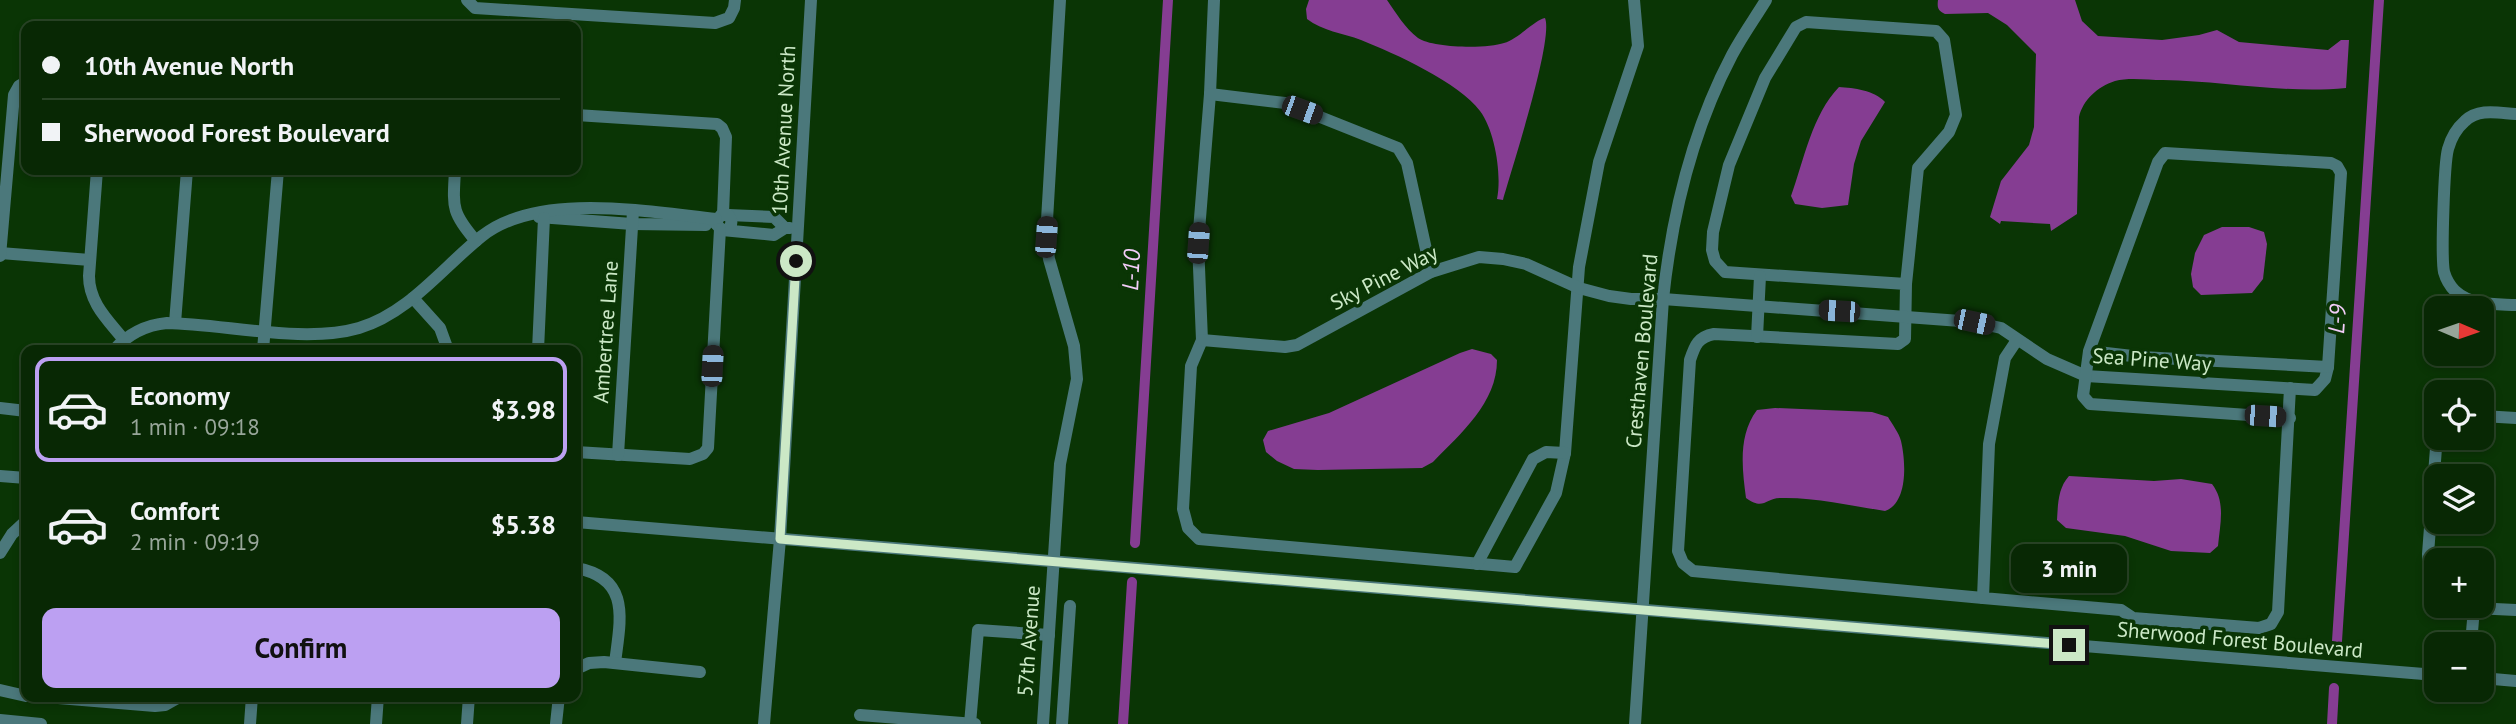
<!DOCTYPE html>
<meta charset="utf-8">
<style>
:root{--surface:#082804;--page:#163413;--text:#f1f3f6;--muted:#98a69a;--line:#294426;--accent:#bca0f2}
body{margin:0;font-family:"PT Sans",sans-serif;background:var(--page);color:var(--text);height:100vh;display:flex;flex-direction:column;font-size:26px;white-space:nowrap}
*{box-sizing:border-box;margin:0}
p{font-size:23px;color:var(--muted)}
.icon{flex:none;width:38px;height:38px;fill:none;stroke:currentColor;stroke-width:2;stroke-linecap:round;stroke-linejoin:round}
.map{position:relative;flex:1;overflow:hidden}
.sheet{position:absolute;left:21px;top:345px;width:560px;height:357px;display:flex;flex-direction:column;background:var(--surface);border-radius:14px;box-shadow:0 4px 10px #0003,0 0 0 2px var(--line)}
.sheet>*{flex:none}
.top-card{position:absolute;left:21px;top:21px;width:560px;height:154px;border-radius:14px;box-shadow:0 4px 10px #0003,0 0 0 2px var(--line);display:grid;align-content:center;height:154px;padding:0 21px;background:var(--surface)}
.needle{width:46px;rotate:92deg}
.tools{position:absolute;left:2424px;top:296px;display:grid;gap:14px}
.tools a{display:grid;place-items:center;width:70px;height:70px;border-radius:14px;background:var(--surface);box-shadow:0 4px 10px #0003,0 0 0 2px var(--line);font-size:35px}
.end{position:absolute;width:32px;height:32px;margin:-16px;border:9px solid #cbe8c6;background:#111;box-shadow:0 0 0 4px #111}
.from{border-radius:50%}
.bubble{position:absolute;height:49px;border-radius:14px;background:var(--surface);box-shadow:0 4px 10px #0003,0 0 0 2px var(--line);font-size:23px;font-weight:700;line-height:49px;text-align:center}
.car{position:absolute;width:21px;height:42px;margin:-21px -10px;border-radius:9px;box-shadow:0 0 5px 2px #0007;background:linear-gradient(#222 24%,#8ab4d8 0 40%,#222 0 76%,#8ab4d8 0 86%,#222 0)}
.top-card b{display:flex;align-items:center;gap:24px;height:66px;font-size:26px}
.top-card b+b{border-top:2px solid var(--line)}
.top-card i{width:18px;height:18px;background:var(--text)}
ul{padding:12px 0 0;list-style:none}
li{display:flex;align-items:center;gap:21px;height:105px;margin:0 14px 10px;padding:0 7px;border:4px solid transparent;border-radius:14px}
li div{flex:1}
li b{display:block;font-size:26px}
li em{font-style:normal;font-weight:700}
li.selected{border-color:var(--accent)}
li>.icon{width:63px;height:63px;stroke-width:1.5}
.button{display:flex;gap:14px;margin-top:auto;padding:14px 21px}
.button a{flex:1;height:80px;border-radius:14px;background:var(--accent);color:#111;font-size:28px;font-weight:700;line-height:80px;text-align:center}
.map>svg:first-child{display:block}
.water{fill:#853d92}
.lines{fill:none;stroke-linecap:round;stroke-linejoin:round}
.canal{stroke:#853d92;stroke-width:10}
.minor{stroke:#4b787b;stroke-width:12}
.route{stroke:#cbe8c6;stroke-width:9}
.labels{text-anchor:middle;stroke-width:7;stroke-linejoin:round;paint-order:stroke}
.street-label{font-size:21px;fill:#cbe8c6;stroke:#0a3505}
.water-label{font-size:23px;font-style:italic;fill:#f3cdf9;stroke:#0a3505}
</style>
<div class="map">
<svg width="2516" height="724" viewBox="0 0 2516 724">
<rect width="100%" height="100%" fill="#0a3505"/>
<g class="water">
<path d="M1309 0H1387C1396 13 1405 28 1418 38 1432 48 1487 49 1504 43 1518 39 1536 19 1545 18 1554 39 1511 171 1503 200L1497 199C1502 175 1495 131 1480 111 1460 83 1394 53 1361 40 1343 33 1322 31 1307 19L1306 9Z"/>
<path d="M1938 0H2075L2082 21 2098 36 2162 40 2199 35 2217 30 2239 42 2328 50 2341 40H2349L2346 88C2286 94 2224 81 2163 80 2148 80 2129 77 2115 81 2097 87 2083 100 2079 117L2077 214 2051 231 2050 224 2001 221 2000 224 1990 217 2001 181 2029 145 2034 127 2036 54 2007 25 1988 13 1945 14C1938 11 1937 8 1938 0Z"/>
<path d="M1839 87C1854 88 1874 90 1885 102L1861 141 1854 164 1848 205 1822 208 1795 204 1791 196C1804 160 1812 115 1839 87Z"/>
<path d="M2222 227H2249L2264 232 2267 244 2263 279 2252 293 2201 295 2193 287 2191 274 2195 253 2204 235Z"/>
<path d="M1472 349 1491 354 1497 360C1497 403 1461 433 1433 462L1422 468 1318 470 1294 469 1277 461 1266 452 1263 440 1268 431 1329 413 1460 353Z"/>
<path d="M1775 408 1872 412 1888 417C1892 424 1899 433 1901 441 1906 462 1908 503 1885 511 1854 506 1813 497 1781 498 1765 498 1764 511 1746 498 1742 468 1738 435 1757 410Z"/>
<path d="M2069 476 2154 481 2181 479 2212 484C2226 502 2220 524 2218 546L2210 553 2171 551 2125 536 2066 528 2057 520C2058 504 2058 488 2069 476Z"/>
</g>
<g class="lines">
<g class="canal">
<path d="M1135 543 1168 0"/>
<path d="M2337 641 2379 0"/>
<path d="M1123 724 1132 582"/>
<path d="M2332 724 2334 688"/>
</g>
<g class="minor">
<path d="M467 0 475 8 715 23 729 18 734 8 735 0"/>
<path d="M1214 0 1210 94 1198 243 1202 340 1191 366 1183 509 1188 528 1199 539 1515 567 1556 493 1565 453 1579 267 1599 162 1638 46 1634 0"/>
<path d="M1210 94 1285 103 1398 148 1407 163 1431 272"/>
<path d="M2516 114C2498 113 2479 108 2465 121 2457 128 2451 138 2448 149 2444 164 2441 257 2444 272 2446 279 2450 286 2455 291 2471 306 2495 304 2516 305"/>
<path d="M576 115 717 124 722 128 726 137 723 214"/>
<path d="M97 170 89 276C89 303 108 320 124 340"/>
<path d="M455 170C453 207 451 212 476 241"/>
<path d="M728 215 774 217 785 228H790"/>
<path d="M539 217 632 224 706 225"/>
<path d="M728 229C732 225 733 220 728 215H721L715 223 722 230 774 235 785 228"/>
<path d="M0 253 90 260"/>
<path d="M0 256 14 95 19 86 26 82"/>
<path d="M1906 284 1725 272 1715 261 1712 250 1713 232 1729 165 1765 78 1796 27 1806 22 1936 31 1944 40 1956 115 1949 132 1918 168 1906 284 1905 339 1898 344 1714 334C1698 337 1695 345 1690 360L1678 551 1683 563 1693 571 1983 598"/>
<path d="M413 298 440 328 448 350"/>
<path d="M175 323 187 170"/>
<path d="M1757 337 1760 276"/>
<path d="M1202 340 1285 347 1297 345 1431 272 1479 257 1503 259 1526 264 1579 288 1609 296 1631 299H1663L1974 322 2001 328 2047 359 2086 376 2315 390 2325 379 2328 367"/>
<path d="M2017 340 2005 358 1989 444 1983 598 2121 610 2133 618 2259 628 2271 624 2278 612 2290 388"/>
<path d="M114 350C128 334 146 325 167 323 225 324 304 344 359 328 409 313 442 268 482 236 539 191 649 212 716 219"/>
<path d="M263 350 278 170"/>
<path d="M538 350 544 218"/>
<path d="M2089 351 2141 357 2328 367 2341 173 2337 166 2331 163 2165 153 2158 162 2089 351 2083 396 2090 404 2290 418"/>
<path d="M0 408 26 411"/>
<path d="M2482 416 2516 418"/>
<path d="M576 452 690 459 703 454 708 448 720 229"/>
<path d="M618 455 633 211"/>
<path d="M0 476 26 478"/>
<path d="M576 522 2436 675"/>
<path d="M0 553 12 534 26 521"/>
<path d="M1477 564 1533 459 1546 452 1565 453"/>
<path d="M576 568C632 578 620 621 615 663"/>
<path d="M2436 586 2429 570 2428 554 2436 448 2440 438"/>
<path d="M2461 606 2474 608 2516 610"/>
<path d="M2471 644 2474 608"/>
<path d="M576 669 589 663 604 662 700 672"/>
<path d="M2482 678 2516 681"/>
<path d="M0 690 26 696"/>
<path d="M34 696 155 706 165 705 181 696"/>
<path d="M860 715 975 724"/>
<path d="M0 720 41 724"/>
<path d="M250 724 252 696"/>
<path d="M376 724 378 696"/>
<path d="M467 724 469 696"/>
<path d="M556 724 559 696"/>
<path d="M764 724 780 539 811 0"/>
<path d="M970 724 978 630 1049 635"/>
<path d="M1043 724 1060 464 1077 379 1074 346 1049 259 1046 237 1060 0"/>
<path d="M1062 724 1070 606"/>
<path d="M1635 724 1663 299C1672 214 1692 131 1732 55 1742 36 1755 18 1766 0"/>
</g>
</g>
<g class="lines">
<path class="route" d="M796 261 780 539 2069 645"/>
</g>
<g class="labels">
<g class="street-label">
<text transform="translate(784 130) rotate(-87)" y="7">10th Avenue North</text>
<text transform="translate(1384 278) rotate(-27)" y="7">Sky Pine Way</text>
<text transform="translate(606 332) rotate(-86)" y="7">Ambertree Lane</text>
<text transform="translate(1642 351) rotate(-85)" y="7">Cresthaven Boulevard</text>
<text transform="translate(2152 360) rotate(4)" y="7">Sea Pine Way</text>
<text transform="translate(2240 640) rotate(5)" y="7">Sherwood Forest Boulevard</text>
<text transform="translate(1029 641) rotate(-86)" y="7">57th Avenue</text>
</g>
<g class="water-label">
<text transform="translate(1131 270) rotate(-87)" y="8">L-10</text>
<text transform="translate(2337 319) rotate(-86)" y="8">L-9</text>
</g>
</g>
</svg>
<div class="tools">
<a><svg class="needle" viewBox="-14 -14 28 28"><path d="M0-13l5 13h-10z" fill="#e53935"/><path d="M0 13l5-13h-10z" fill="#98a69a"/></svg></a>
<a><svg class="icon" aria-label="locate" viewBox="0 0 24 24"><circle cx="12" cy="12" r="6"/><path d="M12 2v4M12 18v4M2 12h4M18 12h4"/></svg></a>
<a><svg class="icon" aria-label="layers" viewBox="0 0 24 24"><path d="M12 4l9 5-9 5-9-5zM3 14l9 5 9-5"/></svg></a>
<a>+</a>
<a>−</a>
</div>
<i class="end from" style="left:796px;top:261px"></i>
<i class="end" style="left:2069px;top:645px"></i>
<div class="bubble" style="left:2011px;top:544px;width:116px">3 min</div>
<i class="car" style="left:1302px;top:110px;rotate:110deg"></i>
<i class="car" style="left:1046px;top:237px;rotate:4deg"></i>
<i class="car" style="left:1198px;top:243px;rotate:4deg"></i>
<i class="car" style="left:1839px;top:311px;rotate:274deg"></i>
<i class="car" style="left:1974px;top:322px;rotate:102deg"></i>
<i class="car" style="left:712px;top:366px;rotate:3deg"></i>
<i class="car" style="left:2265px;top:416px;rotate:94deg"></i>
<div class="top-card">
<b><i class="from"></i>10th Avenue North</b>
<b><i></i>Sherwood Forest Boulevard</b>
</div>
<section class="sheet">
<ul>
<li class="selected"><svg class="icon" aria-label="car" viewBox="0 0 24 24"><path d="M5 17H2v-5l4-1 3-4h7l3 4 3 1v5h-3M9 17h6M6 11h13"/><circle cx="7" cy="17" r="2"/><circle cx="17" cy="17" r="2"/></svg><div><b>Economy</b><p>1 min · 09:18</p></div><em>$3.98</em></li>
<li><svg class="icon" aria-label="car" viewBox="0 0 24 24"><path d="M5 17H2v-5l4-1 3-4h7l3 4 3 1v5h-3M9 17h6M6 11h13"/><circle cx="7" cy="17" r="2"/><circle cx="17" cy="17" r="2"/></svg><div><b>Comfort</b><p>2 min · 09:19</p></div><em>$5.38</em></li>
</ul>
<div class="button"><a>Confirm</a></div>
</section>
</div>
